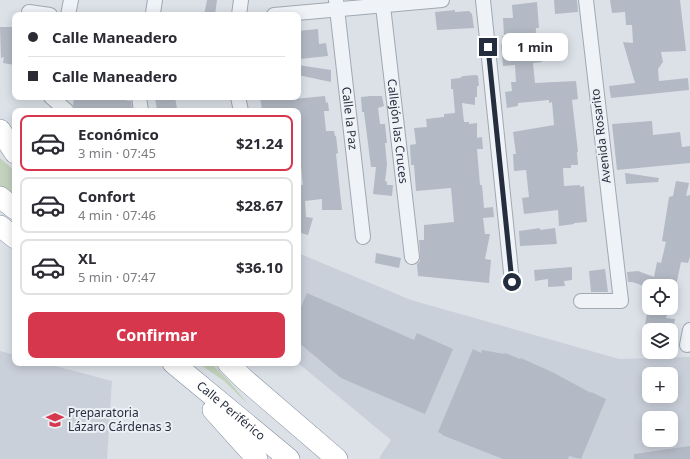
<!DOCTYPE html>
<html lang="es">
<meta charset="utf-8">
<style>
:root{--surface:#fff;--page:#f2f2f3;--text:#2b2b33;--muted:#7c7c81;--line:#e1e1e2;--accent:#d7374d}
body{margin:0;font-family:"Noto Sans",sans-serif;background:var(--page);color:var(--text);height:100vh;display:flex;flex-direction:column;font-size:15px;white-space:nowrap}
*{box-sizing:border-box;margin:0}
p{font-size:13px;color:var(--muted)}
.icon{flex:none;width:22px;height:22px;fill:none;stroke:currentColor;stroke-width:2;stroke-linecap:round;stroke-linejoin:round}
.map{position:relative;flex:1;overflow:hidden}
.side{position:absolute;left:12px;top:108px;width:289px;height:258px;display:flex;flex-direction:column;background:var(--surface);border-radius:8px;box-shadow:0 2px 10px #0003}
.side>*{flex:none}
.guide{position:absolute;left:12px;top:12px;width:289px;height:88px;border-radius:8px;box-shadow:0 2px 10px #0003;display:grid;align-content:center;height:88px;padding:0 16px;background:var(--surface)}
.buttons{position:absolute;left:642px;top:279px;display:grid;gap:8px}
.buttons a{display:grid;place-items:center;width:36px;height:36px;border-radius:8px;background:var(--surface);box-shadow:0 2px 10px #0003;font-size:20px}
.end{position:absolute;width:18px;height:18px;margin:-9px;border:5px solid #252e3f;background:#fff;box-shadow:0 0 0 2px #fff}
.from{border-radius:50%}
.bubble{position:absolute;height:28px;border-radius:8px;background:var(--surface);box-shadow:0 2px 10px #0003;font-size:13px;font-weight:700;line-height:28px;text-align:center}
.guide b{display:flex;align-items:center;gap:14px;height:38px;font-size:15px}
.guide b+b{border-top:1px solid var(--line)}
.guide i{width:10px;height:10px;background:var(--text)}
ul{padding:7px 0 0;list-style:none}
li{display:flex;align-items:center;gap:12px;height:56px;margin:0 8px 6px;padding:0 8px;border:2px solid var(--line);border-radius:8px}
li div{flex:1}
li b{display:block;font-size:15px}
li em{font-style:normal;font-weight:700}
li.on{border-color:var(--accent)}
li>.icon{width:36px;height:36px;stroke-width:1.5}
.cta{display:flex;gap:8px;margin-top:auto;padding:8px 16px}
.cta a{flex:1;height:46px;border-radius:8px;background:var(--accent);color:#fff;font-size:16px;font-weight:700;line-height:46px;text-align:center}
.map>svg:first-child{display:block}
.built{fill:#cad0da;fill-rule:evenodd}
.green{fill:#c2d2bd}
.building{fill:#b3bac5}
.lines{fill:none;stroke-linecap:round;stroke-linejoin:round}
.minor-casing{stroke:#a1a8b2;stroke-width:16}
.highway-casing{stroke:#838e9f;stroke-width:22}
.minor{stroke:#eff2f6;stroke-width:14}
.highway{stroke:#fff;stroke-width:21}
.route{stroke:#252e3f;stroke-width:5}
.labels{text-anchor:middle;stroke-width:4;stroke-linejoin:round;paint-order:stroke}
.street-label{font-size:12px;fill:#252e3f;stroke:#ecf0f5}
.poi-label{font-size:12px;fill:#252e3f;stroke:#ecf0f5;text-anchor:start}
</style>
<div class="map">
<svg width="690" height="459" viewBox="0 0 690 459">
<rect width="100%" height="100%" fill="#dce1e8"/>
<g class="built">
<path d="M298 253 411 300 619 359 690 357V459H381L379 458 391 440 298 363ZM649 374H671V396H649ZM649 418H671V440H649Z"/>
<path d="M0 351 15 355V363H44L112 381 107 459H0Z"/>
</g>
<g class="green">
<path d="M0 158 15 171V198L0 187Z"/>
<path d="M198 363H211L228 380 248 404 224 381Z"/>
</g>
<g class="building">
<path d="M207 0H217L215 15H204Z"/>
<path d="M554 0H577L578 12 555 14Z"/>
<path d="M610 0H680L686 51 661 52 663 62 658 69 659 81 688 78 689 90 611 98 609 86 635 83 623 42 633 43 632 25H626L625 12 612 13Z"/>
<path d="M537 2 539 28H536L535 52 542 51V62L533 63 535 83 576 81 578 99 572 100 578 152H577L578 165H571V168H563L564 186 580 185V187L584 186 587 222 574 223V224L559 226 558 210 524 214 522 198 529 197 526 170 514 171 513 154H516L513 132 554 125 552 102 549 103V100L518 103V106L507 108 505 92 512 91 511 82H516L515 65 503 66 501 45 503 44 502 36H504L503 18H513L512 5Z"/>
<path d="M455 10V12L469 11 472 14 474 28 437 30 435 12Z"/>
<path d="M0 27H14L13 45H15V65L3 63 4 57 1 58Z"/>
<path d="M318 29 319 44 326 43 328 56 300 59V57H298V31Z"/>
<path d="M298 65 331 70V82L298 75Z"/>
<path d="M476 75 478 76 479 86H477V97H475V105L462 103 464 122H469V124L477 123V138L482 137 483 149H477L480 185H482L484 208 493 207 494 217 483 218 485 234H490L485 259 491 260 489 283 418 276 417 264 420 261V256L419 240H424V225L454 222 451 188 416 191 414 165H411L410 145 416 144 414 128 427 127 426 119 444 117V114L455 113 453 89H451V79L460 78 463 76Z"/>
<path d="M325 96 326 103 328 102 329 111H324L326 131H334L335 136H336L338 153 336 154 342 210H322V199L305 201 306 217 313 218 308 235 298 232V184L303 185 299 146H298V111H262L260 97H294V99Z"/>
<path d="M370 96H382L384 106 378 108 380 124H385L387 143H385L387 165 385 181 387 182V185H393L392 196 373 194 376 167H371L364 112H362L361 97Z"/>
<path d="M74 97H117V99L131 101 132 109H130V111H109L95 109V111H86L75 109 73 105Z"/>
<path d="M155 97H175L177 109 157 111Z"/>
<path d="M652 121 653 135 680 132 682 147 690 146V163L617 170 612 124Z"/>
<path d="M625 173 659 178 658 182 626 184Z"/>
<path d="M676 181 689 183 686 196 690 195V257L688 263 681 262 676 286H644L632 282H628L627 272 638 271 654 277 657 262 661 263 666 242 662 241 669 197 673 196Z"/>
<path d="M540 228V230L555 228 557 244 520 246 519 231Z"/>
<path d="M376 253 401 258 399 268 375 263Z"/>
<path d="M572 267V280L564 281 565 286 548 287V279L535 281 534 270Z"/>
<path d="M605 269 608 292H591L589 271Z"/>
<path d="M307 293 414 340 417 333 453 349 425 414 341 378 298 342V314Z"/>
<path d="M648 308H669L666 318 675 319 673 330H644Z"/>
<path d="M473 349 481 353 482 350 504 354 505 353 520 359 521 358 554 373 591 393V392L606 399 581 459 569 456 568 459H503L442 435V434L438 432Z"/>
<path d="M690 446V459H634V454Z"/>
</g>
<g class="lines">
<g class="minor-casing">
<g id="minor">
<path id="s1" d="M336 0 363 237"/>
<path d="M483 0 512 282"/>
<path id="s2" d="M383 6 412 257"/>
<path d="M29 12 50 15"/>
<path d="M153 13 155 0"/>
<path d="M68 15 71 0"/>
<path d="M239 15 241 0"/>
<path d="M274 15 442 0"/>
<path d="M51 97 67 111"/>
<path d="M139 97 141 111"/>
<path d="M238 97 241 111"/>
<path d="M581 301H621L586 0"/>
<path d="M687 345 690 330"/>
</g>
</g>
<g class="highway-casing">
<g id="highway">
<path d="M0 130 15 153"/>
<path d="M0 197 15 209"/>
<path d="M0 226 15 238"/>
<path id="s3" d="M173 363 289 459"/>
<path d="M228 363 244 379 337 459"/>
<path d="M213 410 257 459"/>
</g>
</g>
<use href="#minor" class="minor"/>
<use href="#highway" class="highway"/>
</g>
<g class="lines">
<path class="route" d="M488 47 512 282"/>
</g>
<defs>
<g id="school-bare" transform="scale(1.38)"><path d="M0-5L7-2L0 1L-7-2ZM-4 1L0 2.5L4 1V4Q0 6-4 4Z" fill="#d7374d" stroke="#ecf0f5" stroke-width="2.5" paint-order="stroke"/></g>
</defs>
<g fill-rule="evenodd">
<use href="#school-bare" x="55" y="420"/>
</g>
<g class="labels">
<g class="street-label">
<text dy="4" stroke="none"><textPath href="#s1" startOffset="119">Calle la Paz</textPath></text>
<text dy="4" stroke="none"><textPath href="#s2" startOffset="126">Callejón las Cruces</textPath></text>
<text transform="translate(601 136) rotate(-97)" y="4">Avenida Rosarito</text>
<text dy="4" stroke="none"><textPath href="#s3" startOffset="75">Calle Periférico</textPath></text>
</g>
<g class="poi-label">
<text x="68" y="417">Preparatoria<tspan x="68" dy="14">Lázaro Cárdenas 3</tspan></text>
</g>
</g>
</svg>
<div class="buttons">
<a><svg class="icon" aria-label="locate" viewBox="0 0 24 24"><circle cx="12" cy="12" r="6"/><path d="M12 2v4M12 18v4M2 12h4M18 12h4"/></svg></a>
<a><svg class="icon" aria-label="layers" viewBox="0 0 24 24"><path d="M12 4l9 5-9 5-9-5zM3 14l9 5 9-5"/></svg></a>
<a>+</a>
<a>−</a>
</div>
<i class="end from" style="left:512px;top:282px"></i>
<i class="end" style="left:488px;top:47px"></i>
<div class="bubble" style="left:502px;top:33px;width:66px">1 min</div>
<div class="guide">
<b><i class="from"></i>Calle Maneadero</b>
<b><i></i>Calle Maneadero</b>
</div>
<section class="side">
<ul>
<li class="on"><svg class="icon" aria-label="car" viewBox="0 0 24 24"><path d="M5 17H2v-5l4-1 3-4h7l3 4 3 1v5h-3M9 17h6M6 11h13"/><circle cx="7" cy="17" r="2"/><circle cx="17" cy="17" r="2"/></svg><div><b>Económico</b><p>3 min · 07:45</p></div><em>$21.24</em></li>
<li><svg class="icon" aria-label="car" viewBox="0 0 24 24"><path d="M5 17H2v-5l4-1 3-4h7l3 4 3 1v5h-3M9 17h6M6 11h13"/><circle cx="7" cy="17" r="2"/><circle cx="17" cy="17" r="2"/></svg><div><b>Confort</b><p>4 min · 07:46</p></div><em>$28.67</em></li>
<li><svg class="icon" aria-label="car" viewBox="0 0 24 24"><path d="M5 17H2v-5l4-1 3-4h7l3 4 3 1v5h-3M9 17h6M6 11h13"/><circle cx="7" cy="17" r="2"/><circle cx="17" cy="17" r="2"/></svg><div><b>XL</b><p>5 min · 07:47</p></div><em>$36.10</em></li>
</ul>
<div class="cta"><a>Confirmar</a></div>
</section>
</div>
